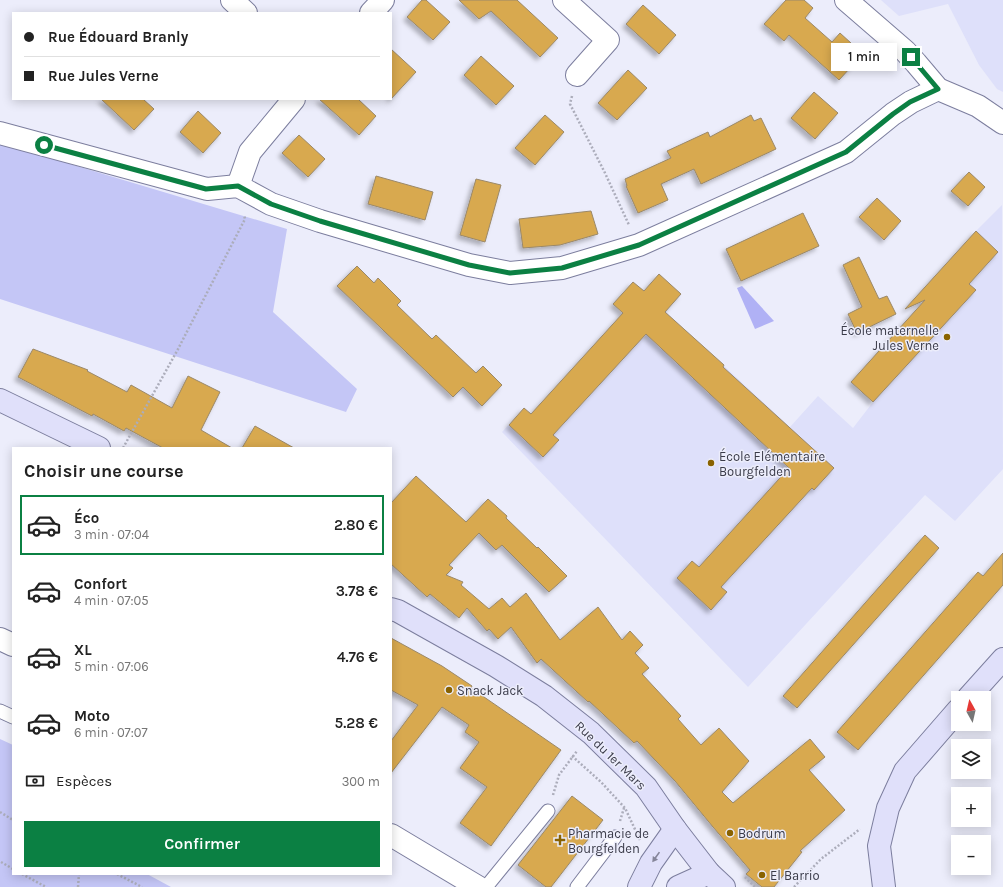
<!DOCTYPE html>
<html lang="fr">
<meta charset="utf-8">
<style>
:root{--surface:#fff;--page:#f2f2f2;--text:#222;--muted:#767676;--line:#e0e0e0;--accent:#0b8043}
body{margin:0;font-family:Karla,sans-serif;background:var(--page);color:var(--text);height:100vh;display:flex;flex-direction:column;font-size:15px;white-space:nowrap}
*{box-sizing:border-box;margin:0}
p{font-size:13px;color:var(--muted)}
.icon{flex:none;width:22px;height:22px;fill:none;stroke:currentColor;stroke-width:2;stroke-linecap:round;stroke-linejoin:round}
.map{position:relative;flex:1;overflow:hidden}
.sheet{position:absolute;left:12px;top:447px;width:380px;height:428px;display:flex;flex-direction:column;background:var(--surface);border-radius:0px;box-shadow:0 2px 10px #0003}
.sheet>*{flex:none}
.banner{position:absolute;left:12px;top:12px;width:380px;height:88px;border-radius:0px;box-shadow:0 2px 10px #0003;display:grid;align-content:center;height:88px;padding:0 12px;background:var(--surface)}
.needle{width:26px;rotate:352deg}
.fabs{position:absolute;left:951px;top:691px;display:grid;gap:8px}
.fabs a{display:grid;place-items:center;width:40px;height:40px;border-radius:0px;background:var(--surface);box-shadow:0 2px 10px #0003;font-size:20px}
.end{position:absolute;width:18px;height:18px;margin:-9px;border:5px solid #0b8043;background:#fff;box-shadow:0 0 0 2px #fff}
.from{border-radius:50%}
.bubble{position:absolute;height:28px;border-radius:0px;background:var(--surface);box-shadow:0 2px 10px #0003;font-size:13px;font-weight:600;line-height:28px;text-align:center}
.banner b{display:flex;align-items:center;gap:14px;height:38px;font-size:15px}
.banner b+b{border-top:1px solid var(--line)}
.banner i{width:10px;height:10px;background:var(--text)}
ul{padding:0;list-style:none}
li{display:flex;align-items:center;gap:12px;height:60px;margin:0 8px 6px;padding:0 4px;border:2px solid transparent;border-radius:0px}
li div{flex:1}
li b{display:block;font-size:15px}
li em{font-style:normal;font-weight:600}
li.current{border-color:var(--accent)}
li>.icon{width:36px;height:36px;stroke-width:1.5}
h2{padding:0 12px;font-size:18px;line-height:48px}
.pay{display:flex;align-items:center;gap:10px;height:44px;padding:0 12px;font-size:15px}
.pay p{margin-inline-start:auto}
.primary-button{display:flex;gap:8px;margin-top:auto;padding:8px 12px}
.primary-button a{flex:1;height:46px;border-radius:0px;background:var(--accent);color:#fff;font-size:16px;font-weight:600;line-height:46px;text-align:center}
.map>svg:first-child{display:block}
.built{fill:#dee0fa}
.green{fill:#c4c6f6}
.water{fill:#b0b1f5}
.building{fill:#d8a94f;stroke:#9a8869;filter:url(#shadow)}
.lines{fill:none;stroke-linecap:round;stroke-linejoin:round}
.lane-casing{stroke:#7c7e9e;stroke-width:15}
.street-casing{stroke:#7c7e9e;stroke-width:24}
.secondary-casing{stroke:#7c7e9e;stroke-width:24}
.path{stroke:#acadbb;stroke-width:2.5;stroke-dasharray:2 2;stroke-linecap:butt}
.lane{stroke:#fff;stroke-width:13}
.street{stroke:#fff;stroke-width:22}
.secondary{stroke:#e0e0fa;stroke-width:22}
.oneway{fill:#858599}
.route{stroke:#0b8043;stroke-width:5}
.poi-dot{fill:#896200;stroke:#ecedfb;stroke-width:1.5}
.labels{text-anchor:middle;stroke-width:3;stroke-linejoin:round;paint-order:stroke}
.poi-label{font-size:13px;fill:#3a3b49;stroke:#ecedfb;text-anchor:start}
.street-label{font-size:13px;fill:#3a3b49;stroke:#ecedfb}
</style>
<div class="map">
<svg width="1003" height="887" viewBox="0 0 1003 887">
<defs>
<filter id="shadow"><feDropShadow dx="-3.5" dy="3.5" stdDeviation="2" flood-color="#0004"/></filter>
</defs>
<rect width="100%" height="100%" fill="#ecedfb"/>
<g class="built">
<path d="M881 0H1003V92L997 89 979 65 948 4 899 16Z"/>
<path d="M1002 205 1003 469 955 521 925 495 748 687 502 432 524 408 531 414 623 313 613 304 633 282 644 291 659 274 681 294 666 312 790 427 818 396 853 428 873 402 851 382 932 292 926 286 976 231Z"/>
</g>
<g class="green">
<path d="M0 143 287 229 273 312 357 389 346 412 0 299Z"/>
<path d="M0 739 13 745V874H147L171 887H0Z"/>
</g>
<path class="water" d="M742 286 774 321 755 329 737 288Z"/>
<g class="building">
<path d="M422 0H426L450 22 433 40 407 17Z"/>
<path d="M459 0H517L558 38 540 57 491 11 479 19Z"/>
<path d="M786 0H804L813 8 805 18 832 42 840 33 863 54 839 80 789 35 784 41 764 24Z"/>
<path d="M643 5 676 35 659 54 626 24Z"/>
<path d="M391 49 416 72 391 99Z"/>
<path d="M481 56 514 86 496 105 464 75Z"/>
<path d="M628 70 647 88 617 120 598 103Z"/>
<path d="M814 92 838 113 815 139 791 118Z"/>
<path d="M101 99H143L154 109 134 130Z"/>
<path d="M319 99H358L376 116 359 135Z"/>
<path d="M198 111 221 133 203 153 180 132Z"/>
<path d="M545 115 564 132 535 165 515 148Z"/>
<path d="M751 115 754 121 761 118 776 149 701 184 694 169 661 184 668 200 638 213 626 186H627L625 179 671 158 667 151 708 132 710 137Z"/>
<path d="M299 135 325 159 308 177 282 153Z"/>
<path d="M969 172 985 187 968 206 951 191Z"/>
<path d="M376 176 433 192 425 220 368 204Z"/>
<path d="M476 179 501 185 485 242 460 235Z"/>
<path d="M877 198 901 221 884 240 859 217Z"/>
<path d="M591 211 598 234 560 245 523 248 519 219Z"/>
<path d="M803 213 819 246 741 281 726 249Z"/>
<path d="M976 231 998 252 969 284 976 290 873 402 851 382 925 300 905 309Z"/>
<path d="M859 257 879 299 887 296 896 314 857 333 848 314 862 307 843 265Z"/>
<path d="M357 266 374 283 378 278 401 301 397 305 432 339 436 335 476 373 483 366 502 385 482 406 463 387 453 397 337 286Z"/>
<path d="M659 274 681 294 665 312 724 365 723 367 834 468 814 490 812 488 721 587 727 592 711 610 677 578 692 561 699 567 789 468 646 334 553 435 559 440 543 457 509 425 524 408 531 414 623 313 613 304 633 282 644 291Z"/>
<path d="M33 349 88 370 87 371 127 392 131 385 172 408 188 376 220 392 201 430 232 448H163L126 428 124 431 93 414 92 416 18 377Z"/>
<path d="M255 426 294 448H242Z"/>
<path d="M416 476 466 522 488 499 507 516 506 518 537 548 538 547 567 576 549 592 502 545 496 550 479 533 449 565 453 568 446 575 463 582 461 585 489 609 502 598 510 607 526 593 560 640 598 607 622 640 630 631 643 645 635 653 649 668 642 674 681 716 678 719 701 745 719 728 749 761 722 792 733 803 810 739 825 757 809 770 845 810 800 851 802 852 774 887H762L746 874 750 870 713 827 675 781 637 741 634 743 589 701 588 702 541 659 537 663 511 627 498 639 489 629 487 631 467 608 459 618 430 594 427 597 391 564V503Z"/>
<path d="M925 535 939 548 797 708 783 696Z"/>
<path d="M1003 553V585L858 750 837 732 978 572 983 576Z"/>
<path d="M391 638 442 666 472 686 471 688 561 750 491 846 460 823 487 787 460 768 479 742 465 732 469 725 442 707 391 773V741L418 705 391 690Z"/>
<path d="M572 796 603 820 551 887H546L518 865Z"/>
</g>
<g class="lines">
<g class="lane-casing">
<g id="lane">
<path d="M0 711 13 717"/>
<path d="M486 887 548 811"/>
<path d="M577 887 615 837"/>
</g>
</g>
<g class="street-casing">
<g id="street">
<path d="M232 0 246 13"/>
<path d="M564 0 608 40 577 75"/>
<path d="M846 0 905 51 916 63 938 89 978 106 1003 123"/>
<path d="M371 13 383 0"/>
<path d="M0 133 207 189 238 186 271 204 320 221 469 265 510 273 562 268 639 245 846 152 893 114 911 102 938 89"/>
<path d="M238 186 250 152 294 99"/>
<path d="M0 639 13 645"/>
<path d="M391 835 478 887"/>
</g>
</g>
<g class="secondary-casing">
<g id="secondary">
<path d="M0 400 99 448"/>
<path d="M391 609 398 611 496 666 544 696 591 733 646 787 675 829 709 873 724 887"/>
<path d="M968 698 1003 659"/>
<path d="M639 887 651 863 675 829"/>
<path d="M678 887 709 873"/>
<path d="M884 887 879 846 888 808 905 771 958 710"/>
</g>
</g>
<g class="path">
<path d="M572 96 570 104 605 173 629 225"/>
<path d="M123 448 177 351 245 219 244 215"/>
<path d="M572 756 601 782 625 808 640 840"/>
<path d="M553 795 559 775 577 751"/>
<path d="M0 812 13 820"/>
<path d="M620 821 624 808"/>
<path d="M1 862 13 869"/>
<path d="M22 874 46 887"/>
<path d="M117 874 142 887"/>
<path d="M745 877 755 887"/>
<path d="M78 887 79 874"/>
<path d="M794 887 821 859 860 829"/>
</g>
<use href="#lane" class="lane"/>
<use href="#street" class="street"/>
<use href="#secondary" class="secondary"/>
</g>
<defs><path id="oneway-solid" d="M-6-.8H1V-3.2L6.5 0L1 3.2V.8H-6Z"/></defs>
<use class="oneway" href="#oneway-solid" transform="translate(656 857) rotate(125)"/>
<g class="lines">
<path class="route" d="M44 145 206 189 238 186 271 204 320 221 469 265 510 273 562 268 639 245 846 152 893 114 910 102 938 89 911 57"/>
</g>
<g class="poi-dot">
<circle cx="947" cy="337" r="4"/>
<circle cx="711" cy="463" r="4"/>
<circle cx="449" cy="690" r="4"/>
<circle cx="730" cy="833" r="4"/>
<path d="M558 834h4v4h4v4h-4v4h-4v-4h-4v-4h4z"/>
<circle cx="762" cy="875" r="4"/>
</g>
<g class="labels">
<g class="poi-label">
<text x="939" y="335" text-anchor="end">École maternelle<tspan x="939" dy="15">Jules Verne</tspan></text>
<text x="719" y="461">École Elémentaire<tspan x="719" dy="15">Bourgfelden</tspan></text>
<text x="457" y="695">Snack Jack</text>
<text x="568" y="838">Pharmacie de<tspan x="568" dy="15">Bourgfelden</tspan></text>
<text x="738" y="838">Bodrum</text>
<text x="770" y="880">El Barrio</text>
</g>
<g class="street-label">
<text transform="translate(611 755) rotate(44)" y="5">Rue du 1er Mars</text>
</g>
</g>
</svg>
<div class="fabs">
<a><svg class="needle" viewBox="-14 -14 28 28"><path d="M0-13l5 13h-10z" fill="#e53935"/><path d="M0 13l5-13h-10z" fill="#767676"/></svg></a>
<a><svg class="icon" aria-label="layers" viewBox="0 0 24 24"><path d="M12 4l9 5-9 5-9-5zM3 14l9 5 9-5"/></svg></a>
<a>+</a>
<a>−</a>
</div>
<i class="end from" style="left:44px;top:145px"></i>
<i class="end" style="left:911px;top:57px"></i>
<div class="bubble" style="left:831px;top:43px;width:66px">1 min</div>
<div class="banner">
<b><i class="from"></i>Rue Édouard Branly</b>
<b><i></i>Rue Jules Verne</b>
</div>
<section class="sheet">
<h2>Choisir une course</h2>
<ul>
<li class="current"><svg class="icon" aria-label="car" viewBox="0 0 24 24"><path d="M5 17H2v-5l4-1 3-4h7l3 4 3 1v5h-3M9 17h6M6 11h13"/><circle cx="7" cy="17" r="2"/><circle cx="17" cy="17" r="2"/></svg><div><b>Éco</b><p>3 min · 07:04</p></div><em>2.80 €</em></li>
<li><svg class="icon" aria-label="car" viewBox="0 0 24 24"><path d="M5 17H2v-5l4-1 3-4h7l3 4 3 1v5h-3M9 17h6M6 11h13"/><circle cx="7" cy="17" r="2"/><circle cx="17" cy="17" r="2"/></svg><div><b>Confort</b><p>4 min · 07:05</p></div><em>3.78 €</em></li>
<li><svg class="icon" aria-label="car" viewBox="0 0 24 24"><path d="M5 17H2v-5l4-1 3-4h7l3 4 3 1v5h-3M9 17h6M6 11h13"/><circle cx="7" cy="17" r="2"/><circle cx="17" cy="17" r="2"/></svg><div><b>XL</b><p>5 min · 07:06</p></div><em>4.76 €</em></li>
<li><svg class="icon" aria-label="car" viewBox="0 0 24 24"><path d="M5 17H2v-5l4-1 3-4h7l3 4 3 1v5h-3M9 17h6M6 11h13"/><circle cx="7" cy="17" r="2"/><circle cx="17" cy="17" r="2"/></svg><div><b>Moto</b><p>6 min · 07:07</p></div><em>5.28 €</em></li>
</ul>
<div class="pay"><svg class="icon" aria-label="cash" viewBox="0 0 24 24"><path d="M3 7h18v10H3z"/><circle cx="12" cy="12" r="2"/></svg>Espèces<p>300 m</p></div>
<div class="primary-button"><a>Confirmer</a></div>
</section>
</div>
